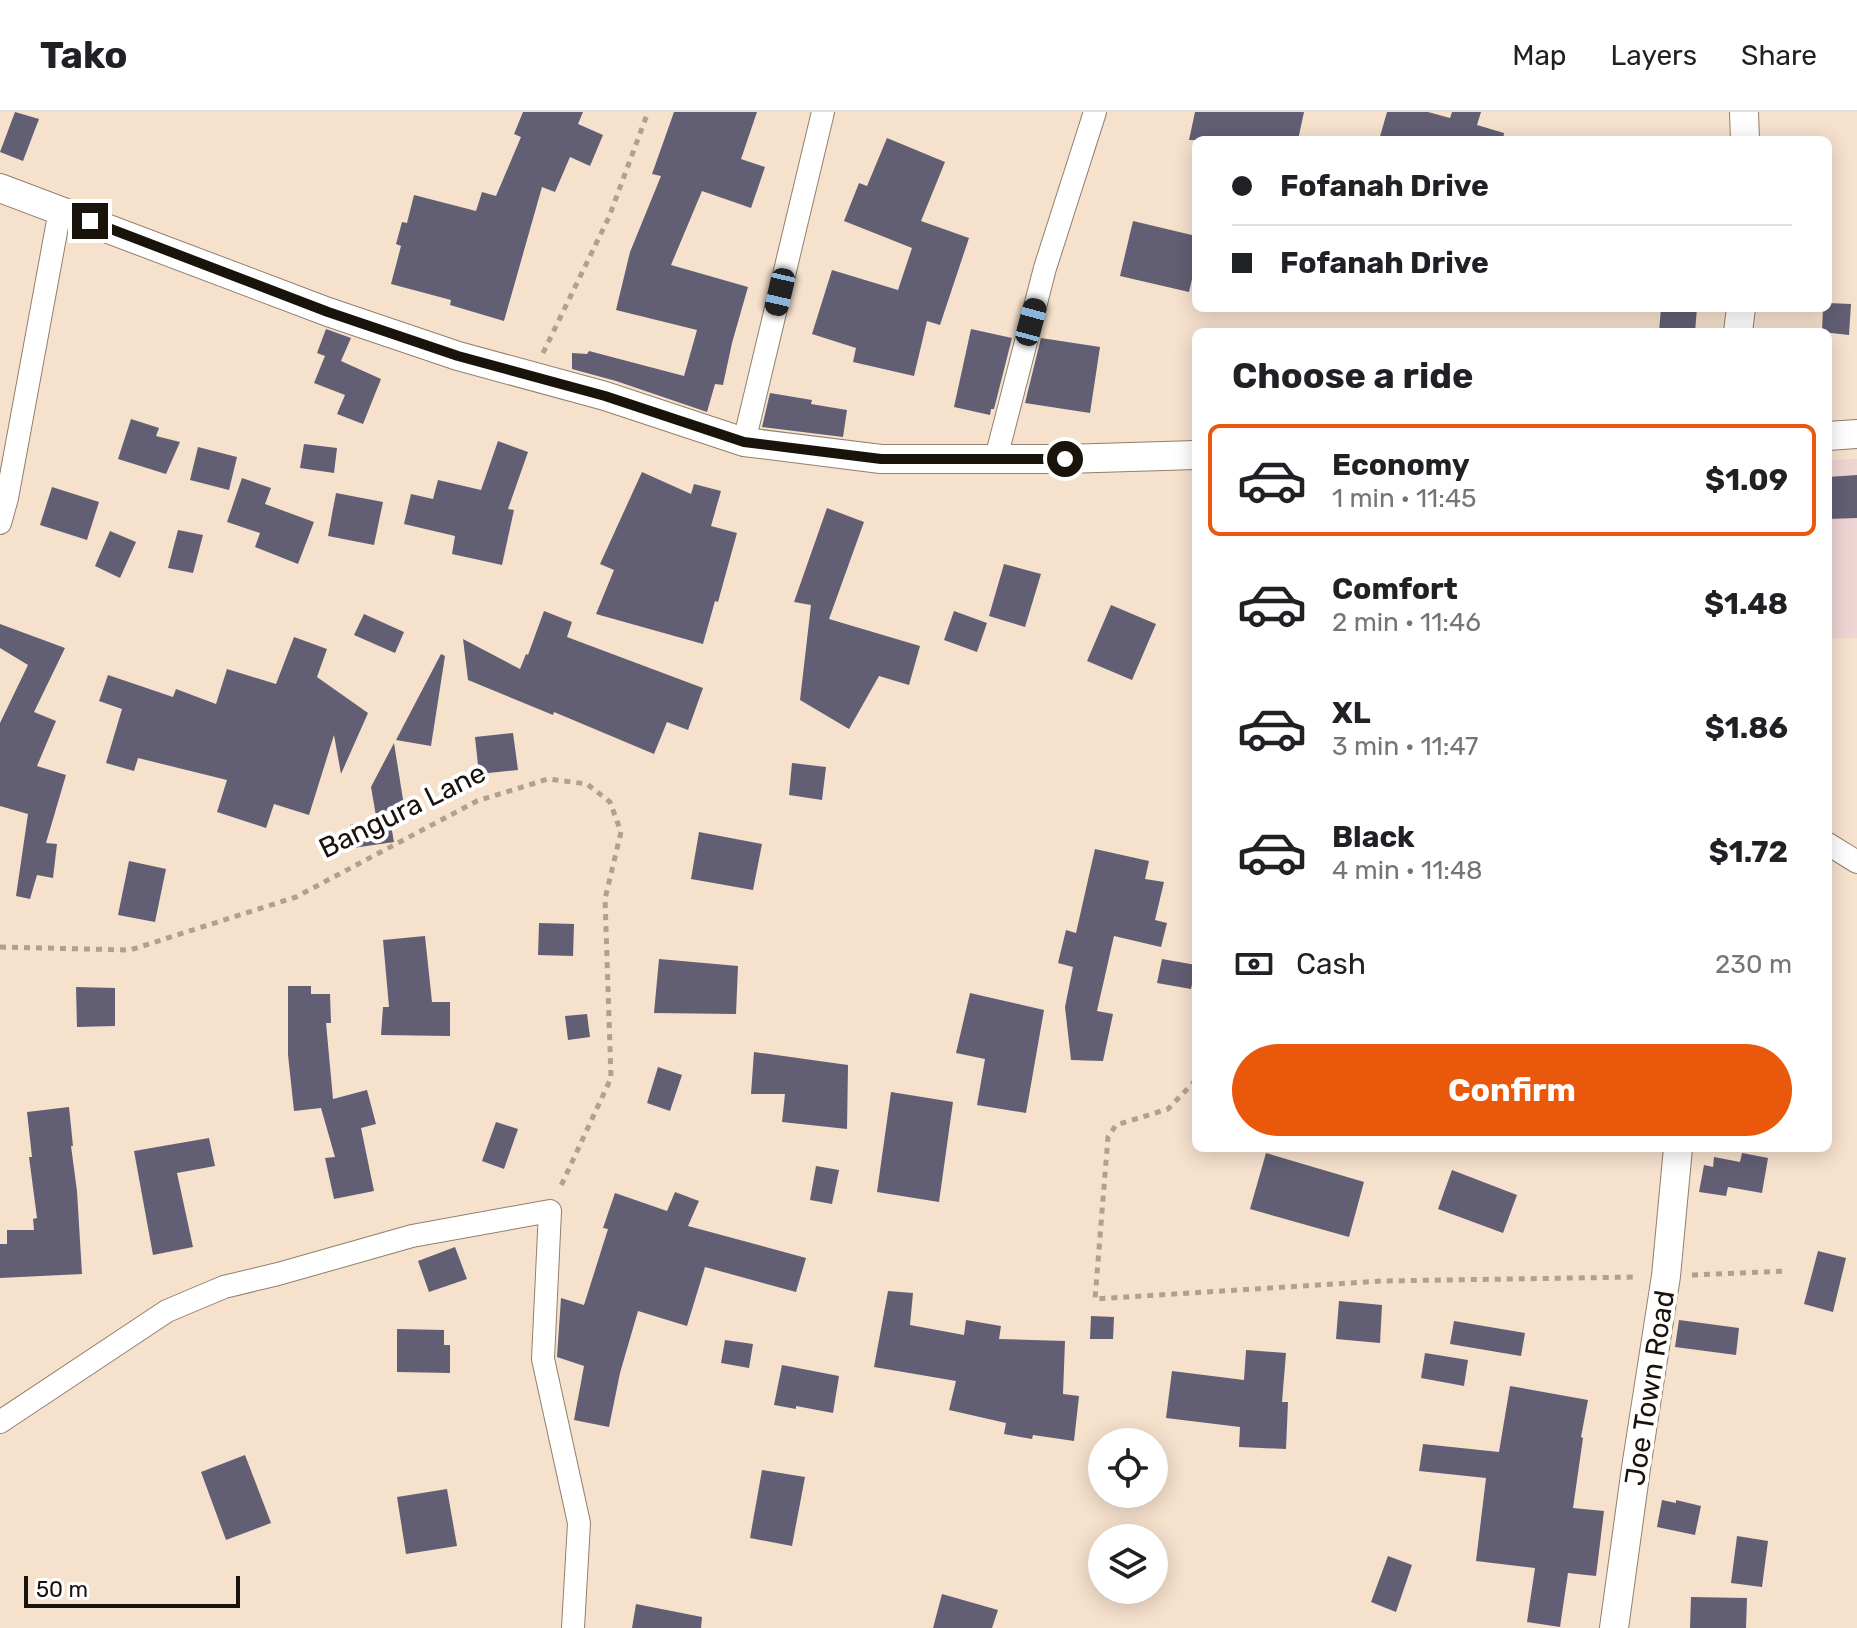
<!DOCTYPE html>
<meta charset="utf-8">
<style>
:root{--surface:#fff;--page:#f6f6f6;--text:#202124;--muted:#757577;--line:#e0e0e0;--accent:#ea580c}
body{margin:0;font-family:Rubik,sans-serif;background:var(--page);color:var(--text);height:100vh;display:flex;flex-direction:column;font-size:30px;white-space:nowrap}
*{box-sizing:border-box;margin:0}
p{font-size:26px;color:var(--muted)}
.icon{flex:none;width:44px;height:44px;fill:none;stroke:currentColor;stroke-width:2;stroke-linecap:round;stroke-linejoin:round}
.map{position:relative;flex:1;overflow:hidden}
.panel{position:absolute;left:1192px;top:216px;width:640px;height:824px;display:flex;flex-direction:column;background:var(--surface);border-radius:12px;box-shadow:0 4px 20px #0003}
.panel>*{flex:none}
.guide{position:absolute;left:1192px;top:24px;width:640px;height:176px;border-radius:12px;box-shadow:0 4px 20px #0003;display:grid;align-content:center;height:176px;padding:0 40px;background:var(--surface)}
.buttons{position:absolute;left:1088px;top:1316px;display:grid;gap:16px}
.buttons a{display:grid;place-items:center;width:80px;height:80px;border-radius:50%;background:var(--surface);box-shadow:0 4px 20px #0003;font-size:40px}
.scale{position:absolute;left:24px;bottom:20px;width:216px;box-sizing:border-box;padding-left:8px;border:4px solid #1a130c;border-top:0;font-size:22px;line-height:28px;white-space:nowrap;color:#1a130c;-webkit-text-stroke:6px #fff;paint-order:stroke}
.end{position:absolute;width:36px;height:36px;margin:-18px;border:10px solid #1a130c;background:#fff;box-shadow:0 0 0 4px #fff}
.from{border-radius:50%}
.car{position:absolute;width:24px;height:48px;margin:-24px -12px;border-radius:10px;box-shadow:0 0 6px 2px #0007;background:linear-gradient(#222 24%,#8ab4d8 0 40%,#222 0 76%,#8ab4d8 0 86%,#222 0)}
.guide b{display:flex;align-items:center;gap:28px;height:76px;font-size:30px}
.guide b+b{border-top:2px solid var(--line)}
.guide i{width:20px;height:20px;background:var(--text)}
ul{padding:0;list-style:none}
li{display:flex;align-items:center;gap:24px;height:112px;margin:0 16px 12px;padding:0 24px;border:4px solid transparent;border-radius:12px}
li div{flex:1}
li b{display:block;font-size:30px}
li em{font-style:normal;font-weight:700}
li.current{border-color:var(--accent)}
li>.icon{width:72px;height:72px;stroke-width:1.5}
h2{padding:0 40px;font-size:36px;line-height:96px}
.pay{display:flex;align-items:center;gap:20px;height:88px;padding:0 40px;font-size:30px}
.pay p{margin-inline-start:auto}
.button{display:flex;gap:16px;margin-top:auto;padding:16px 40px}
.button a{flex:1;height:92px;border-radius:48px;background:var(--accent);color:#fff;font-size:32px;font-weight:700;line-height:92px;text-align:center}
header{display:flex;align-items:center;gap:48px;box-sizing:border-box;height:112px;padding:0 40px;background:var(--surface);border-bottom:2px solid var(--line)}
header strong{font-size:38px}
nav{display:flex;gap:44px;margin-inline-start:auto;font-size:28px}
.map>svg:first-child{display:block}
.education{fill:#eed4d2}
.building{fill:#625f75}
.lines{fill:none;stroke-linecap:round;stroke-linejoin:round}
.minor-casing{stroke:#927f6c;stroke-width:24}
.tertiary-casing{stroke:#927f6c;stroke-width:30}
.path{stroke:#b0a090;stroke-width:5;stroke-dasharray:6 6;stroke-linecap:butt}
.minor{stroke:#fff;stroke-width:22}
.tertiary{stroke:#fff;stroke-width:28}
.route{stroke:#1a130c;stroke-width:10}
.labels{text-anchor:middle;stroke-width:8;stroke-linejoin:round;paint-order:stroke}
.street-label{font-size:28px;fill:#1a130c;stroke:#fff}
</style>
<header>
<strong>Tako</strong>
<nav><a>Map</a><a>Layers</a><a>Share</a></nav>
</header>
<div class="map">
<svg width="1857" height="1516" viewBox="0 0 1857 1516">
<rect width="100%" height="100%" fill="#f6e1cd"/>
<path class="education" d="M1857 347V526H1828V348Z"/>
<g class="building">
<path d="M15 0 39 7 23 49 0 40Z"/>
<path d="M523 0H583L578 12 603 23 590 54 570 45 555 80 542 75 504 209 450 193 451 188 391 172 401 134 396 132 402 110 407 111 414 83 476 99 482 80 496 84 521 25 514 22Z"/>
<path d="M674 0H757L741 47 765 55 751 96 702 79 671 153 748 175 732 231 723 273 715 272 707 300 616 269 572 257V241L587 242 589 239 684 264 697 218 616 198 630 140 661 64 652 62Z"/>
<path d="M1195 0H1304L1298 28H1189Z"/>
<path d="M1387 0H1428L1450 6 1452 0H1481L1477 13 1504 21 1503 28H1379Z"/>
<path d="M887 26 945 50 921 109 969 126 940 213 927 209 914 264 853 250 856 236 812 222 832 158 898 178 912 136 844 109 859 71 867 74Z"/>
<path d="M1133 109 1196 124V150L1189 180 1120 164Z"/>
<path d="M1828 191 1851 192 1849 223 1822 220 1823 196H1828Z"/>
<path d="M1661 196H1697L1695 220H1659Z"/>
<path d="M326 217 351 226 341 249 381 267 363 312 337 302 345 283 314 271 325 244 317 241Z"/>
<path d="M971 217 1012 226 994 297H991L990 303 954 295Z"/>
<path d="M1041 226 1100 235 1090 301 1025 291Z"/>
<path d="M770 281 812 288 811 292 847 298 843 325 762 315Z"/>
<path d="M131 307 159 316 156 324 180 330 166 362 118 347Z"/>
<path d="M498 329 528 340 508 397 514 398 502 453 452 442 455 424 404 412 411 382 433 387 438 368 481 378Z"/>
<path d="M304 332 337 336 334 361 300 356Z"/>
<path d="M198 335 237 345 229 378 190 368Z"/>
<path d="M642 360 691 382 694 372 721 379 711 414 737 421 718 490 715 489 703 532 596 502 614 458 600 452Z"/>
<path d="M1857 363V406L1828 407V365Z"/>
<path d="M242 366 271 376 265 392 314 410 298 452 255 435 260 421 227 410Z"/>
<path d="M52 375 99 390 87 428 40 413Z"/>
<path d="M336 381 383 390 374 433 328 424Z"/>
<path d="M827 396 864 410 829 507 920 534 909 573 879 564 849 617 800 588 811 493 794 490Z"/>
<path d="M178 418 203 423 193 461 168 456Z"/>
<path d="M110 419 136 430 120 466 95 454Z"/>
<path d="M1004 452 1041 462 1025 515 989 504Z"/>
<path d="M1111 493 1156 512 1132 568 1087 549Z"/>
<path d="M544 499 572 510 567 525 703 576 688 618 667 610 654 642 554 600 553 603 468 568 463 527 520 557 526 542 528 543Z"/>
<path d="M954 499 987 511 977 540 944 528Z"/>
<path d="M364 502 404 520 395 541 354 523Z"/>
<path d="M0 512 65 536 34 600 56 609 37 654 66 663 46 731 57 732 53 766 37 763 30 787 16 784 28 702 0 694V611L28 553 0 536Z"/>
<path d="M294 525 327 537 317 565 368 601 341 662 334 623 309 703 274 692 266 716 217 700 227 668 138 646 134 659 106 651 122 597 99 589 108 563 173 585 176 577 216 592 227 557 276 572Z"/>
<path d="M441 542 445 544 431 634 396 628Z"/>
<path d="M513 621 518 658 479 662 475 625Z"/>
<path d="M394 631 405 700 376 704 371 675Z"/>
<path d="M792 651 826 655 822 688 789 683Z"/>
<path d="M390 708 394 730 353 736 350 713Z"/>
<path d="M699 720 762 732 753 778 691 767Z"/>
<path d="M1095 737 1149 749 1145 767 1164 770 1155 808 1167 811 1161 835 1114 824 1097 899 1113 902 1103 949 1071 948 1065 895 1073 855 1058 851 1066 818 1076 821Z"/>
<path d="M129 749 166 757 155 810 118 803Z"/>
<path d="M539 811 574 812 573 844 538 843Z"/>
<path d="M425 824 432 890H450V924L381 923 383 895H389L383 828Z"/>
<path d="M659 847 738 854 736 902 654 901Z"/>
<path d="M1162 847 1196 853 1191 877 1157 871Z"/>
<path d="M288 874H311V882H330L331 911H326L333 987 367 978 376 1012 361 1016 374 1079 334 1087 325 1046 335 1045 321 996 294 999 288 943Z"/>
<path d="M76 875 115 876V914L77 915Z"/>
<path d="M970 881 1044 898 1026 1001 977 993 985 947 956 941Z"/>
<path d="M587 902 590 925 568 928 565 904Z"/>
<path d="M754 940 848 953 847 1017 782 1010 785 982H751Z"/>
<path d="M658 955 682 963 670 999 647 991Z"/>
<path d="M891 980 953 990 939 1090 877 1080Z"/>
<path d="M69 995 73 1034H71L77 1079 82 1162 0 1166V1132H7V1118H34L33 1107 37 1106 29 1045H32L27 1000Z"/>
<path d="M496 1010 518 1017 504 1057 482 1049Z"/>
<path d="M209 1026 215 1054 177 1061 193 1135 153 1143 134 1039Z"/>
<path d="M1266 1041 1364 1070 1349 1125 1250 1097Z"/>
<path d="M1742 1041 1768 1046 1762 1081 1728 1075 1726 1084 1699 1080 1704 1053 1713 1055 1714 1045 1740 1050Z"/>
<path d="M816 1054 839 1058 832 1092 810 1088Z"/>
<path d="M1452 1058 1517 1083 1503 1121 1438 1097Z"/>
<path d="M675 1080 699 1089 688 1114 806 1146 796 1180 705 1155 687 1214 638 1199 620 1261 609 1315 574 1308 584 1254 557 1245 561 1186 584 1193 608 1117 603 1116 615 1081 667 1099Z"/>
<path d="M455 1135 467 1167 429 1180 418 1149Z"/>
<path d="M1818 1139 1846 1146 1833 1200 1804 1192Z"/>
<path d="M888 1179 913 1181 910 1213 964 1223 966 1208 1001 1214 999 1227 1065 1229 1063 1282 1079 1284 1074 1329 1033 1323 1032 1327 1004 1322 1006 1311 949 1298 956 1269 874 1255Z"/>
<path d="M1339 1189 1382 1193 1380 1231 1336 1227Z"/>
<path d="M1091 1204 1114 1205 1113 1227H1090Z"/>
<path d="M1679 1208 1739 1216 1736 1243 1675 1235Z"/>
<path d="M1454 1209 1525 1221 1521 1244 1450 1232Z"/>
<path d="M397 1217 444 1218V1233H450V1261L397 1260Z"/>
<path d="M725 1228 753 1232 749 1256 721 1251Z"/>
<path d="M1246 1238 1286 1241 1282 1290H1288L1286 1337 1239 1335 1240 1315 1166 1306 1172 1259 1244 1268Z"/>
<path d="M1425 1241 1468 1248 1464 1274 1421 1266Z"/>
<path d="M782 1253 839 1264 833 1301 796 1294V1297L774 1293Z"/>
<path d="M1510 1274 1588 1288 1581 1325 1583 1326 1573 1396 1604 1399 1596 1464 1568 1461 1560 1515 1527 1510 1535 1456 1476 1449 1486 1366 1419 1359 1423 1332 1499 1340Z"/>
<path d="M245 1343 271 1411 226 1428 201 1360Z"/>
<path d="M762 1358 805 1365 792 1434 750 1426Z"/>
<path d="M447 1377 457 1434 406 1442 397 1385Z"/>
<path d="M1662 1388 1676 1391V1388L1701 1394 1695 1423 1657 1415Z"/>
<path d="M1737 1424 1768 1429 1762 1475 1731 1471Z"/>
<path d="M1388 1444 1412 1453 1396 1500 1371 1490Z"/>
<path d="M942 1482 998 1498 992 1516H933Z"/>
<path d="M1691 1485 1747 1486 1746 1516H1690Z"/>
<path d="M636 1492 702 1505 701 1516H632Z"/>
</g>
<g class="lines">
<g class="minor-casing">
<g id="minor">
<path d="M744 330 823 0"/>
<path d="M996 346 1045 156 1095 0"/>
<path d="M0 411 7 386 60 98"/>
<path d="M1828 732 1857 750"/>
<path d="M0 1310 167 1199 224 1175 278 1162 412 1124 550 1099 543 1247 579 1411 573 1516"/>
</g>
</g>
<g class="tertiary-casing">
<g id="tertiary">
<path d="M1744 0 1745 28"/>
<path d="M0 76 328 200 458 244 605 284 744 330 881 347H1065L1196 343"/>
<path d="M1738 220 1741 196"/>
<path d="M1828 324 1857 322"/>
<path d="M1614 1516 1636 1356 1666 1164 1678 1036"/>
</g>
</g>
<g class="path">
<path d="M543 241 609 105 648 0"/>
<path d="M0 835 130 838 296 785 477 689 548 667 587 672 610 690 621 720 605 787 611 966 559 1078"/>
<path d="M1196 968 1168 997 1116 1013 1108 1025 1095 1187 1381 1169 1638 1165"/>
<path d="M1692 1163 1786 1159"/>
</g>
<use href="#minor" class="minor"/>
<use href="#tertiary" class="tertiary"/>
</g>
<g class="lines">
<path class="route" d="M90 109 328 200 458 244 605 284 744 330 881 347H1065"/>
</g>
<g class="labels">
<g class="street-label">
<text transform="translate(402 698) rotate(-26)" y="10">Bangura Lane</text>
<text transform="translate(1649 1276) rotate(-81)" y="10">Joe Town Road</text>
</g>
</g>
</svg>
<div class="buttons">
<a><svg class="icon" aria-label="locate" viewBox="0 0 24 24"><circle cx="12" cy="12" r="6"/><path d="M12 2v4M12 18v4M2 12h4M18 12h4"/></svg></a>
<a><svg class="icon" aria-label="layers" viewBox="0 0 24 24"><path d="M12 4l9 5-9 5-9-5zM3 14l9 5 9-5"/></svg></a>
</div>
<div class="scale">50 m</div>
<i class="end from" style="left:1065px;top:347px"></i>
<i class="end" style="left:90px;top:109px"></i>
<i class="car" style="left:780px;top:180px;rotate:193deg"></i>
<i class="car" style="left:1031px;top:210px;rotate:15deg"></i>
<div class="guide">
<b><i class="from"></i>Fofanah Drive</b>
<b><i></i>Fofanah Drive</b>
</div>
<section class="panel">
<h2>Choose a ride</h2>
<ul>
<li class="current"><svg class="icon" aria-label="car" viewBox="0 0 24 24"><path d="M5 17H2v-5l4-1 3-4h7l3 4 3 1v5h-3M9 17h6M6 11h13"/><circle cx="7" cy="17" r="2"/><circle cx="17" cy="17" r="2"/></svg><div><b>Economy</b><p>1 min · 11:45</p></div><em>$1.09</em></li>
<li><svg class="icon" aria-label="car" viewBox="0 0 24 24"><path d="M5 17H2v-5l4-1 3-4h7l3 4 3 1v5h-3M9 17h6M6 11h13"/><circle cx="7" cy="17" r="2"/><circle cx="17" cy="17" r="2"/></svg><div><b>Comfort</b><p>2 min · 11:46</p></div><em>$1.48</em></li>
<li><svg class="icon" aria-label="car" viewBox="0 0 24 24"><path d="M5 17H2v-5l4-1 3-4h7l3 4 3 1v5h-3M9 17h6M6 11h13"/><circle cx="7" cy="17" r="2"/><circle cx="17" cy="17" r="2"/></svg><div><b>XL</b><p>3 min · 11:47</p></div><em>$1.86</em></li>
<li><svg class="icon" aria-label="car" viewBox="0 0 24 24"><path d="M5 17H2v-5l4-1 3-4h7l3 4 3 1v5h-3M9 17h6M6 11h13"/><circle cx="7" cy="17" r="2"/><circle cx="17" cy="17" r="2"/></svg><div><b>Black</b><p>4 min · 11:48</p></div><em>$1.72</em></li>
</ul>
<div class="pay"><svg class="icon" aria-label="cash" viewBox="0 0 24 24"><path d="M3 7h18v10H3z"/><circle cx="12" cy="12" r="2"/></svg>Cash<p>230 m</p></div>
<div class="button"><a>Confirm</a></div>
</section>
</div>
